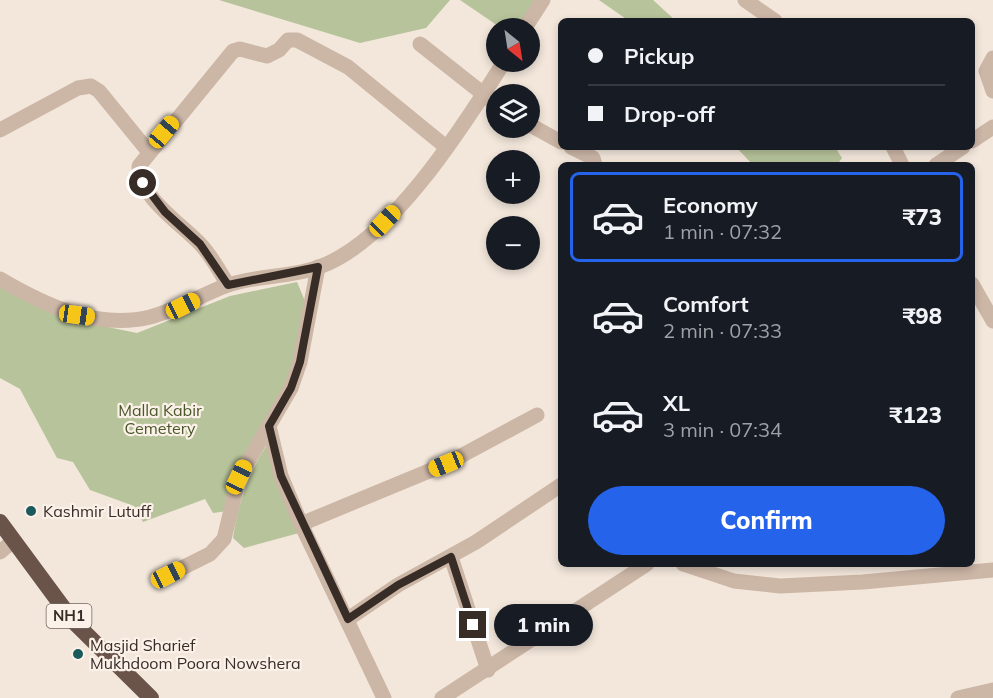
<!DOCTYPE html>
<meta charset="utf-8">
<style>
:root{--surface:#171b24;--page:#242831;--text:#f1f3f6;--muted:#9ea1a6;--line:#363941;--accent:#2563eb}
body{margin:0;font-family:Mulish,sans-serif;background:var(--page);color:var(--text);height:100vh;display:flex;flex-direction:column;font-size:22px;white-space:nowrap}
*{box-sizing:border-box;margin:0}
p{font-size:20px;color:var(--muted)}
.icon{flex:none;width:33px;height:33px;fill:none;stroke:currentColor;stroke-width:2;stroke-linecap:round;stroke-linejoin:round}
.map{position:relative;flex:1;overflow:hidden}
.panel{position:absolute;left:558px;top:162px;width:417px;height:405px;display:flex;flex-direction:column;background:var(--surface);border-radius:9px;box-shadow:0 3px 9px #0003}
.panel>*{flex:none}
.top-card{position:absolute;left:558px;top:18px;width:417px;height:132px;border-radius:9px;box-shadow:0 3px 9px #0003;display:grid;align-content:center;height:132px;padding:0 30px;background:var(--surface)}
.needle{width:39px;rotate:150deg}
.buttons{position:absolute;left:486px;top:18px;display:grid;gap:12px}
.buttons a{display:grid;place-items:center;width:54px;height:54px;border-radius:50%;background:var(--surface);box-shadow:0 3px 9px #0003;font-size:30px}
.end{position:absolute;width:27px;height:27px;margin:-14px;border:8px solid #382c27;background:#fff;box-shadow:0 0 0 3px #fff}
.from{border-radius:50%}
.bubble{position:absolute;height:42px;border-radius:21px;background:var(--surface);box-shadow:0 3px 9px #0003;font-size:20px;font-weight:800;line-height:42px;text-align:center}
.car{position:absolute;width:18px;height:36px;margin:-18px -9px;border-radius:8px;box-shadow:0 0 4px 2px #0007;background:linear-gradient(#f5c518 24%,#345 0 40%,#f5c518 0 76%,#345 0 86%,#f5c518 0)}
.top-card b{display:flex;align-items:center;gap:21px;height:57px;font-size:22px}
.top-card b+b{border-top:2px solid var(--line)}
.top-card i{width:15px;height:15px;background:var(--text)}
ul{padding:10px 0 0;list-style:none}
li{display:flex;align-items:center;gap:18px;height:90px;margin:0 12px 9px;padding:0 18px;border:3px solid transparent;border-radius:9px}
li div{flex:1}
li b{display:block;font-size:22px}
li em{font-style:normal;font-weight:800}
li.selected{border-color:var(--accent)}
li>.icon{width:54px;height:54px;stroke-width:1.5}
.button{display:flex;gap:12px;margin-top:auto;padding:12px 30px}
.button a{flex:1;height:69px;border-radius:36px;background:var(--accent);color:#fff;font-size:24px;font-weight:800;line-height:69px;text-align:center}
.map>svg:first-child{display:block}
.green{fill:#b7c39a}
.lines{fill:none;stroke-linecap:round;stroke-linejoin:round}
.minor{stroke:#ccb6a6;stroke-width:15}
.trunk{stroke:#6a544a;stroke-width:16}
.route{stroke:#382c27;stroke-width:8}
.poi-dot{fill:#1a5a5c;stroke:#fbf1e8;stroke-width:2}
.labels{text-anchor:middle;stroke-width:4.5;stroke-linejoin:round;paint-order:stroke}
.shield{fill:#fbf1e8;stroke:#726761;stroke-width:1.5}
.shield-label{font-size:15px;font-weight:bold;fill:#382c27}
.park-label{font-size:16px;fill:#49572a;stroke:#fbf1e8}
.poi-label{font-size:16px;fill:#382c27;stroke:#fbf1e8;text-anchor:start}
</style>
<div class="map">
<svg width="993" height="698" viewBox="0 0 993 698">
<rect width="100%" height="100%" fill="#f3e7db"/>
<g class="green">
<path d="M219 0H450L426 28 360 43Z"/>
<path d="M460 0H538L522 28H501Z"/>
<path d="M599 0H653L676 21H629Z"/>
<path d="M736 147H835L842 158 837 165H753Z"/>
<path d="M297 282 307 306 294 370 228 511 213 513 205 499 143 522 134 506 90 490 73 462 57 458 20 389 0 378V284L93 324 137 333 230 296Z"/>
<path d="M267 445 299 533 244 548 233 538C238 504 248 473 267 445Z"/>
</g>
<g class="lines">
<g class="minor">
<path d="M745 0 775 21"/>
<path d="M525 28 543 0"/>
<path d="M420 44 496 104"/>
<path d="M993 58 986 71 993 91"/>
<path d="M530 125 561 142"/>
<path d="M0 130 78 88 91 86 99 91 148 151"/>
<path d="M972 141 993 127"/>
<path d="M571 147 593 158 595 165"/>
<path d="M893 147 902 165"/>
<path d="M936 165 963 147"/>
<path d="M0 279C44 305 97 330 150 317 176 310 200 296 225 286 255 275 289 278 319 267 391 242 464 125 504 62"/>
<path d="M972 284 993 321"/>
<path d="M228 285C220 272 212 257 202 246 182 224 139 198 139 166L233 51 240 49 267 56 279 50 288 40H297L348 67 446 147"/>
<path d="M269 426 281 476 301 524 384 698"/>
<path d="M301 524 446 464 537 415"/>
<path d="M0 552 13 541"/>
<path d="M451 557 488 670"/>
<path d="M683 564 734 581 780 586 863 582 993 570"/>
<path d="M168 575 210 554 224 539 239 477 291 388 300 362 318 267"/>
<path d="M348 619 398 585 476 542 561 485"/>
<path d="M442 698 647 564"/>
<path d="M958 698 993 690"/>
</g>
<path class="trunk" d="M0 522 73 621 151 698"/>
</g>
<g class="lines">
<path class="route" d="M143 183 165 212 200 244 228 285 318 267 300 362 291 388 269 426 281 476 348 619 398 585 451 557 473 625"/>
</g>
<g class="poi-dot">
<circle cx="31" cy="511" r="6"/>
<circle cx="78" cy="654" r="6"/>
</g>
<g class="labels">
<rect class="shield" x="46.5" y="604" width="45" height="24" rx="4.5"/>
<g class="shield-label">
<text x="69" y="621">NH1</text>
</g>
<g class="park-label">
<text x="160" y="416">Malla Kabir<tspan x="160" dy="18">Cemetery</tspan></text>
</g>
<g class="poi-label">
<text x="43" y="517">Kashmir Lutuff</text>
<text x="90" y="651">Masjid Sharief<tspan x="90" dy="18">Mukhdoom Poora Nowshera</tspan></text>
</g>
</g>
</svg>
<div class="buttons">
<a><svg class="needle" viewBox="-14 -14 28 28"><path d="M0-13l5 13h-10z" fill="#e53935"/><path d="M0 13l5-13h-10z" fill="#9ea1a6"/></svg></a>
<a><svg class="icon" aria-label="layers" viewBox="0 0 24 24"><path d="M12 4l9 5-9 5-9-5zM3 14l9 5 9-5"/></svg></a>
<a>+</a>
<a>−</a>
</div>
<i class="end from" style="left:143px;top:183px"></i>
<i class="end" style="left:473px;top:625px"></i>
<div class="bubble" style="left:494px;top:604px;width:99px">1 min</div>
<i class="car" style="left:164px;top:132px;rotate:40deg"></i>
<i class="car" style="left:385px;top:221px;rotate:44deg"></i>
<i class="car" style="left:183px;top:306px;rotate:64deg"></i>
<i class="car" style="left:77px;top:315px;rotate:98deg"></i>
<i class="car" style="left:446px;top:464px;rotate:248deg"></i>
<i class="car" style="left:239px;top:477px;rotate:25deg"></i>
<i class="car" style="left:168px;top:575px;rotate:63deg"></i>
<div class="top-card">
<b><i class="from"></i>Pickup</b>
<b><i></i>Drop-off</b>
</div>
<section class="panel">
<ul>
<li class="selected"><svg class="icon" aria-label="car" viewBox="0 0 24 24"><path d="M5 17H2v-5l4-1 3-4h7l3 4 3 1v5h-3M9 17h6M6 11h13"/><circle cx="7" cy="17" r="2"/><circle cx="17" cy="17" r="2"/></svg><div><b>Economy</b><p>1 min · 07:32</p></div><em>₹73</em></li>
<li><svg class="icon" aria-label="car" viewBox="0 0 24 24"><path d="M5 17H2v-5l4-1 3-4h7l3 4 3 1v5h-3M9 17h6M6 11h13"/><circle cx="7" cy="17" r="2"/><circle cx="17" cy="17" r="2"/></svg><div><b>Comfort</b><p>2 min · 07:33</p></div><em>₹98</em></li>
<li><svg class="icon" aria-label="car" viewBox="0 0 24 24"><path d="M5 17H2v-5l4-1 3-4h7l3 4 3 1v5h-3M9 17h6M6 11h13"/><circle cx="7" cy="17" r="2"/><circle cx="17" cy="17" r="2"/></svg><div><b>XL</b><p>3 min · 07:34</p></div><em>₹123</em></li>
</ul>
<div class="button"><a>Confirm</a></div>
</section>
</div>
